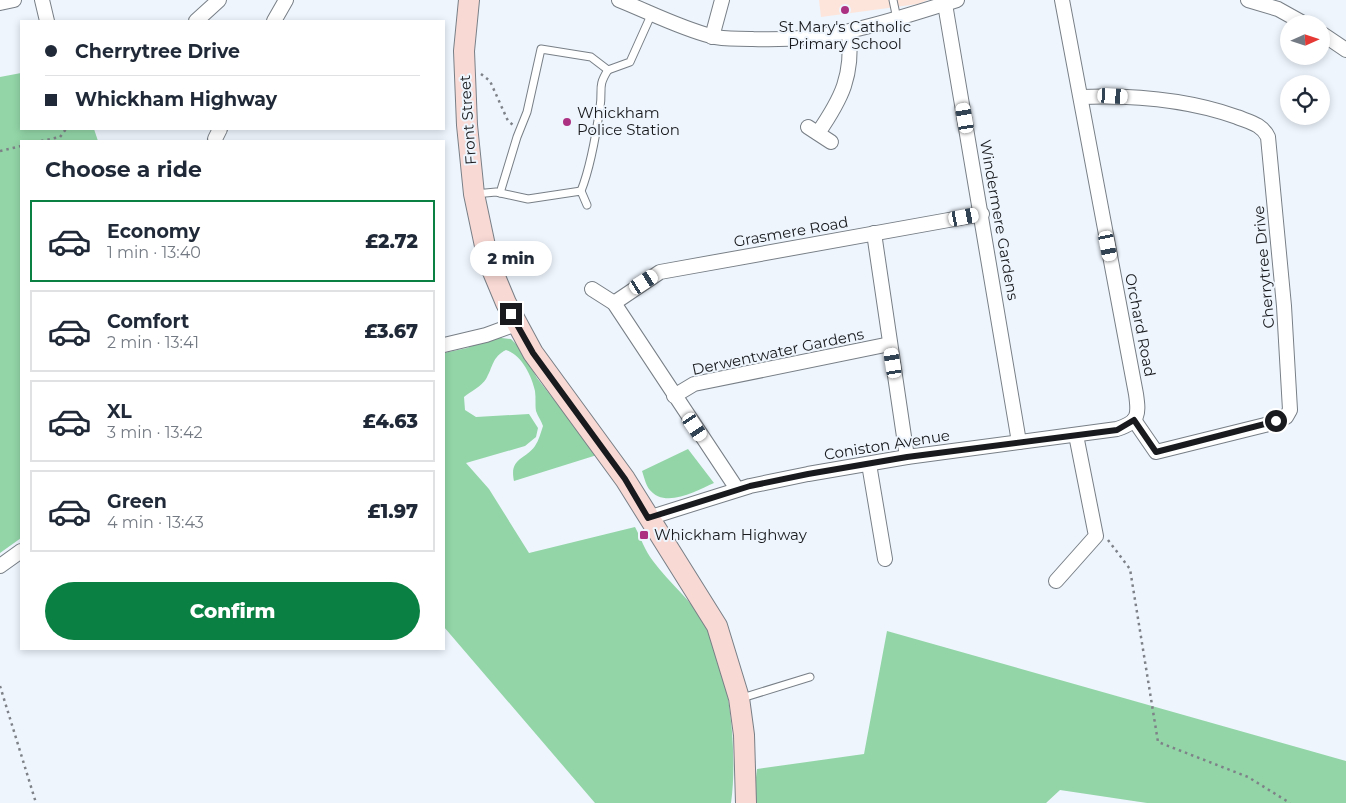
<!DOCTYPE html>
<meta charset="utf-8">
<style>
:root{--surface:#fff;--page:#f6f6f7;--text:#1f2937;--muted:#747a83;--line:#e0e1e3;--accent:#0b8043}
body{margin:0;font-family:Montserrat,sans-serif;background:var(--page);color:var(--text);height:100vh;display:flex;flex-direction:column;font-size:19px;white-space:nowrap}
*{box-sizing:border-box;margin:0}
p{font-size:16px;color:var(--muted)}
.icon{flex:none;width:28px;height:28px;fill:none;stroke:currentColor;stroke-width:2;stroke-linecap:round;stroke-linejoin:round}
.map{position:relative;flex:1;overflow:hidden}
.sheet{position:absolute;left:20px;top:140px;width:425px;height:510px;display:flex;flex-direction:column;background:var(--surface);border-radius:0px;box-shadow:0 2px 8px #0003}
.sheet>*{flex:none}
.hud{position:absolute;left:20px;top:20px;width:425px;height:110px;border-radius:0px;box-shadow:0 2px 8px #0003;display:grid;align-content:center;height:110px;padding:0 25px;background:var(--surface)}
.needle{width:32px;rotate:87deg}
.controls{position:absolute;left:1280px;top:15px;display:grid;gap:10px}
.controls a{display:grid;place-items:center;width:50px;height:50px;border-radius:50%;background:var(--surface);box-shadow:0 2px 8px #0003;font-size:25px}
.end{position:absolute;width:22px;height:22px;margin:-11px;border:6px solid #181a1d;background:#fff;box-shadow:0 0 0 2px #fff}
.from{border-radius:50%}
.bubble{position:absolute;height:35px;border-radius:18px;background:var(--surface);box-shadow:0 2px 8px #0003;font-size:16px;font-weight:800;line-height:35px;text-align:center}
.car{position:absolute;width:15px;height:30px;margin:-15px -8px;border-radius:6px;box-shadow:0 0 4px 1px #0007;background:linear-gradient(#fff 24%,#345 0 40%,#fff 0 76%,#345 0 86%,#fff 0)}
.hud b{display:flex;align-items:center;gap:18px;height:48px;font-size:19px}
.hud b+b{border-top:1px solid var(--line)}
.hud i{width:12px;height:12px;background:var(--text)}
ul{padding:0;list-style:none}
li{display:flex;align-items:center;gap:15px;height:82px;margin:0 10px 8px;padding:0 15px;border:2px solid var(--line);border-radius:0px}
li div{flex:1}
li b{display:block;font-size:19px}
li em{font-style:normal;font-weight:800}
li.selected{border-color:var(--accent)}
li>.icon{width:45px;height:45px;stroke-width:1.5}
h2{padding:0 25px;font-size:22px;line-height:60px}
.action{display:flex;gap:10px;margin-top:auto;padding:10px 25px}
.action a{flex:1;height:58px;border-radius:30px;background:var(--accent);color:#fff;font-size:20px;font-weight:800;line-height:58px;text-align:center}
.map>svg:first-child{display:block}
.education{fill:#fde5db}
.green{fill:#93d5a7}
.lines{fill:none;stroke-linecap:round;stroke-linejoin:round}
.lane-casing{stroke:#787f86;stroke-width:9}
.street-casing{stroke:#787f86;stroke-width:16}
.secondary-casing{stroke:#787f86;stroke-width:22}
.path{stroke:#7e8288;stroke-width:2.5;stroke-dasharray:2.5 4;stroke-linecap:butt}
.lane{stroke:#fff;stroke-width:7}
.street{stroke:#fff;stroke-width:14}
.secondary{stroke:#f9d9d4;stroke-width:20}
.route{stroke:#181a1d;stroke-width:6}
.poi-dot{fill:#ac3183;stroke:#eef5fd;stroke-width:2}
.labels{text-anchor:middle;stroke-width:4;stroke-linejoin:round;paint-order:stroke}
.poi-label{font-size:15px;fill:#181a1d;stroke:#eef5fd;text-anchor:start}
.street-label{font-size:15px;fill:#181a1d;stroke:#eef5fd}
</style>
<div class="map">
<svg width="1346" height="803" viewBox="0 0 1346 803">
<rect width="100%" height="100%" fill="#eef5fd"/>
<path class="education" d="M819 0H928L918 4 821 17Z"/>
<g class="green">
<path d="M21 73V129H94L98 141H21V538L0 553V77Z"/>
<path d="M493 337 511 339 520 348 537 378 597 455 514 481C509 458 525 460 535 446 539 440 541 432 543 426 541 420 538 417 536 411 535 405 536 398 535 391 532 376 521 354 506 350 492 357 493 367 486 379 482 386 470 392 464 397L465 410 476 417 529 414 538 428 536 437 525 446 466 463 489 489 529 553 635 527C641 538 645 551 653 561 669 583 693 601 706 626 730 670 738 754 731 803H595L444 627V353L467 348Z"/>
<path d="M688 449 714 483C697 490 665 510 649 489 646 485 644 477 642 471Z"/>
<path d="M887 631 1346 761V803H1147L1060 790 1046 803H753L757 769 864 754Z"/>
</g>
<g class="lines">
<g class="lane-casing">
<g id="lane">
<path d="M893 0 897 19"/>
<path d="M581 191C591 166 596 135 600 107 603 89 597 87 608 70"/>
<path d="M500 193 517 137 527 112 541 49 591 57 608 70 630 62 652 13"/>
<path d="M475 194 496 192 528 199 581 191 587 205"/>
<path d="M742 698 810 677"/>
</g>
</g>
<g class="street-casing">
<g id="street">
<path d="M42 0 47 21"/>
<path d="M619 0C649 12 680 28 711 36 724 40 740 38 753 39 832 42 883 23 957 0"/>
<path d="M1248 0 1278 9 1305 24"/>
<path d="M0 3 14 0"/>
<path d="M945 4 1019 442"/>
<path d="M196 21 219 0"/>
<path d="M274 21 286 0"/>
<path d="M1321 33 1346 50"/>
<path d="M712 37 722 0"/>
<path d="M1081 97C1134 95 1186 99 1237 117 1249 122 1262 124 1268 137L1284 306 1290 410 1286 417 1265 425 1156 452 1134 420"/>
<path d="M808 127 831 142"/>
<path d="M818 133C842 98 853 76 849 32"/>
<path d="M215 139 220 129"/>
<path d="M874 233 907 457"/>
<path d="M592 289 614 303 737 489"/>
<path d="M614 303 660 272 982 214"/>
<path d="M444 345 486 335 516 324"/>
<path d="M674 396 694 384 890 344"/>
<path d="M869 464 885 559"/>
<path d="M648 518 750 486 808 474 907 457 1117 429C1139 422 1139 415 1136 394L1062 0"/>
<path d="M0 566 21 551"/>
<path d="M1056 581 1096 536 1076 435"/>
</g>
</g>
<g class="secondary-casing">
<path id="secondary" d="M469 0 464 51 467 125 474 194 488 260 506 303 533 353 625 479 717 626 739 698 744 735 746 803"/>
</g>
<g class="path">
<path d="M481 74 490 81 508 121 513 125"/>
<path d="M41 141 60 137 66 129"/>
<path d="M0 151 21 146"/>
<path d="M1108 540 1130 569 1158 742 1248 777 1290 803"/>
<path d="M0 686 36 803"/>
</g>
<use href="#lane" class="lane"/>
<use href="#street" class="street"/>
<use href="#secondary" class="secondary"/>
</g>
<g class="lines">
<path class="route" d="M511 314 533 353 625 479 648 518 750 486 808 474 907 457 1117 430 1134 420 1156 452 1276 421"/>
</g>
<g class="poi-dot">
<circle cx="845" cy="10" r="5"/>
<circle cx="567" cy="122" r="5"/>
<rect x="639" y="530" width="10" height="10" rx="2.5"/>
</g>
<g class="labels">
<g class="poi-label">
<text x="845" y="32" text-anchor="middle">St Mary's Catholic<tspan x="845" dy="17">Primary School</tspan></text>
<text x="577" y="118">Whickham<tspan x="577" dy="17">Police Station</tspan></text>
<text x="654" y="540">Whickham Highway</text>
</g>
<g class="street-label">
<text transform="translate(468 120) rotate(-94)" y="5">Front Street</text>
<text transform="translate(999 220) rotate(80)" y="5">Windermere Gardens</text>
<text transform="translate(791 232) rotate(-10)" y="5">Grasmere Road</text>
<text transform="translate(1264 267) rotate(-95)" y="5">Cherrytree Drive</text>
<text transform="translate(1140 325) rotate(79)" y="5">Orchard Road</text>
<text transform="translate(778 352) rotate(-12)" y="5">Derwentwater Gardens</text>
<text transform="translate(887 445) rotate(-9)" y="5">Coniston Avenue</text>
</g>
</g>
</svg>
<div class="controls">
<a><svg class="needle" viewBox="-14 -14 28 28"><path d="M0-13l5 13h-10z" fill="#e53935"/><path d="M0 13l5-13h-10z" fill="#747a83"/></svg></a>
<a><svg class="icon" aria-label="locate" viewBox="0 0 24 24"><circle cx="12" cy="12" r="6"/><path d="M12 2v4M12 18v4M2 12h4M18 12h4"/></svg></a>
</div>
<i class="end from" style="left:1276px;top:421px"></i>
<i class="end" style="left:511px;top:314px"></i>
<div class="bubble" style="left:470px;top:241px;width:82px">2 min</div>
<i class="car" style="left:1113px;top:96px;rotate:93deg"></i>
<i class="car" style="left:965px;top:118px;rotate:350deg"></i>
<i class="car" style="left:964px;top:217px;rotate:80deg"></i>
<i class="car" style="left:1108px;top:246px;rotate:169deg"></i>
<i class="car" style="left:644px;top:282px;rotate:57deg"></i>
<i class="car" style="left:893px;top:363px;rotate:351deg"></i>
<i class="car" style="left:695px;top:427px;rotate:146deg"></i>
<div class="hud">
<b><i class="from"></i>Cherrytree Drive</b>
<b><i></i>Whickham Highway</b>
</div>
<section class="sheet">
<h2>Choose a ride</h2>
<ul>
<li class="selected"><svg class="icon" aria-label="car" viewBox="0 0 24 24"><path d="M5 17H2v-5l4-1 3-4h7l3 4 3 1v5h-3M9 17h6M6 11h13"/><circle cx="7" cy="17" r="2"/><circle cx="17" cy="17" r="2"/></svg><div><b>Economy</b><p>1 min · 13:40</p></div><em>£2.72</em></li>
<li><svg class="icon" aria-label="car" viewBox="0 0 24 24"><path d="M5 17H2v-5l4-1 3-4h7l3 4 3 1v5h-3M9 17h6M6 11h13"/><circle cx="7" cy="17" r="2"/><circle cx="17" cy="17" r="2"/></svg><div><b>Comfort</b><p>2 min · 13:41</p></div><em>£3.67</em></li>
<li><svg class="icon" aria-label="car" viewBox="0 0 24 24"><path d="M5 17H2v-5l4-1 3-4h7l3 4 3 1v5h-3M9 17h6M6 11h13"/><circle cx="7" cy="17" r="2"/><circle cx="17" cy="17" r="2"/></svg><div><b>XL</b><p>3 min · 13:42</p></div><em>£4.63</em></li>
<li><svg class="icon" aria-label="car" viewBox="0 0 24 24"><path d="M5 17H2v-5l4-1 3-4h7l3 4 3 1v5h-3M9 17h6M6 11h13"/><circle cx="7" cy="17" r="2"/><circle cx="17" cy="17" r="2"/></svg><div><b>Green</b><p>4 min · 13:43</p></div><em>£1.97</em></li>
</ul>
<div class="action"><a>Confirm</a></div>
</section>
</div>
